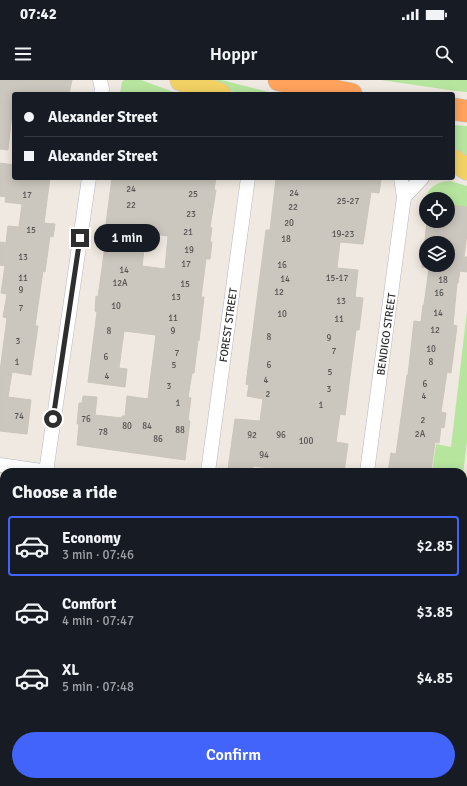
<!DOCTYPE html>
<meta charset="utf-8">
<style>
:root{--surface:#171b24;--page:#242831;--text:#f1f3f6;--muted:#9ea1a6;--line:#363941;--accent:#4264fb}
body{margin:0;font-family:Signika,sans-serif;background:var(--page);color:var(--text);height:100vh;display:flex;flex-direction:column;font-size:15px;white-space:nowrap}
*{box-sizing:border-box;margin:0}
p{font-size:13px;color:var(--muted)}
.icon{flex:none;width:22px;height:22px;fill:none;stroke:currentColor;stroke-width:2;stroke-linecap:round;stroke-linejoin:round}
.map{position:relative;flex:1;overflow:hidden}
.panel{position:absolute;left:0px;top:388px;width:467px;height:318px;display:flex;flex-direction:column;background:var(--surface);border-radius:12px 12px 0 0;box-shadow:0 2px 10px #0003}
.panel>*{flex:none}
.hud{position:absolute;left:12px;top:12px;width:443px;height:88px;border-radius:4px;box-shadow:0 2px 10px #0003;display:grid;align-content:center;height:88px;padding:0 12px;background:var(--surface)}
.fabs{position:absolute;left:419px;top:112px;display:grid;gap:8px}
.fabs a{display:grid;place-items:center;width:36px;height:36px;border-radius:50%;background:var(--surface);box-shadow:0 2px 10px #0003;font-size:20px}
.end{position:absolute;width:18px;height:18px;margin:-9px;border:5px solid #2e2e2e;background:#fff;box-shadow:0 0 0 2px #fff}
.from{border-radius:50%}
.bubble{position:absolute;height:28px;border-radius:14px;background:var(--surface);box-shadow:0 2px 10px #0003;font-size:13px;font-weight:600;line-height:28px;text-align:center}
.hud b{display:flex;align-items:center;gap:14px;height:38px;font-size:15px}
.hud b+b{border-top:1px solid var(--line)}
.hud i{width:10px;height:10px;background:var(--text)}
ul{padding:0;list-style:none}
li{display:flex;align-items:center;gap:12px;height:60px;margin:0 8px 6px;padding:0 4px;border:2px solid transparent;border-radius:4px}
li div{flex:1}
li b{display:block;font-size:15px}
li em{font-style:normal;font-weight:600}
li.on{border-color:var(--accent)}
li>.icon{width:36px;height:36px;stroke-width:1.5}
h2{padding:0 12px;font-size:18px;line-height:48px}
.primary-button{display:flex;gap:8px;margin-top:auto;padding:8px 12px}
.primary-button a{flex:1;height:46px;border-radius:24px;background:var(--accent);color:#fff;font-size:16px;font-weight:600;line-height:46px;text-align:center}
.status{display:flex;justify-content:space-between;align-items:center;height:28px;padding:0 20px;background:var(--surface);direction:ltr}
.status svg{height:11px;fill:currentColor}
header{display:flex;justify-content:space-between;align-items:center;height:52px;padding:0 12px;background:var(--surface);font-size:18px;font-weight:600}
.map>svg:first-child{display:block}
.grass{fill:#b6e59e}
.building{fill:#cbc7bf;stroke:#cbc5ba;fill-rule:evenodd}
.lines{fill:none;stroke-linecap:round;stroke-linejoin:round}
.street-casing{stroke:#b4b7c1;stroke-width:15}
.primary-casing{stroke:#c9c9c9;stroke-width:23}
.highway-casing{stroke:#c9c9c9;stroke-width:23}
.street{stroke:#fff;stroke-width:14}
.primary{stroke:#f2d163;stroke-width:22}
.highway{stroke:#ffa35c;stroke-width:22}
.route{stroke:#2e2e2e;stroke-width:5}
.labels{text-anchor:middle;stroke-width:3.5;stroke-linejoin:round;paint-order:stroke}
.number-label{font-size:9px;fill:#555452}
.street-label{font-size:11px;fill:#2e2e2e;stroke:#fff}
</style>
<div class="status"><b>07:42</b><svg viewBox="0 0 49 12"><path d="M0 12V9h3v3zM5 12V6h3v6zM10 12V3h3v9zM15 12V0h3v12zM26 1h20v11H26zM47 4h2v5h-2z"/></svg></div>
<header><svg class="icon" aria-label="menu" viewBox="0 0 24 24"><path d="M4 6h16M4 12h16M4 18h16"/></svg>Hoppr<svg class="icon" aria-label="search" viewBox="0 0 24 24"><circle cx="10" cy="10" r="6"/><path d="M15 15l6 6"/></svg></header>
<div class="map">
<svg width="467" height="706" viewBox="0 0 467 706">
<rect width="100%" height="100%" fill="#efe9e1"/>
<g class="grass">
<path d="M124 0H141L179 14 120 13 122 2Z"/>
<path d="M195 0H222L276 14H240Z"/>
<path d="M381 0H467V12L456 11Z"/>
<path d="M453 45 467 46V79L453 72Z"/>
<path d="M450 101 467 106V128L448 124V119H426V123H425C426 108 436 102 450 101Z"/>
<path d="M101 146 158 153 156 170 99 163Z"/>
<path d="M467 231V361L463 394V392H432L436 364 451 367Z"/>
</g>
<g class="building">
<path d="M0 0H72L69 14H14L8 70 0 69Z"/>
<path d="M0 83 14 85V98H50L44 143 55 144 53 157 50 156 45 192 43 191 35 246H38L31 295 12 292 8 317 31 320 27 354 0 351V291L7 238 3 237 7 214 1 213 5 186 0 185V162L6 163 8 146 19 147 22 124 5 122 6 117 0 116Z"/>
<path d="M112 98H216L214 110H216L210 147 212 148 210 162H212L210 179H206L201 217H204L199 261 198 260 194 293H192L188 317 191 318 188 340 190 341 185 380 77 365 79 344H77L79 323H82L83 316 97 317 95 335 122 338V336H125L127 316 148 319 150 302 156 255 124 251 119 288 127 289 125 307 88 302 97 232 95 231 96 216 98 217 108 144H106ZM146 153 168 156 165 189 142 186Z"/>
<path d="M276 98H368L381 100 379 113 371 112 363 164 340 162 337 188 358 190 355 217 363 218 359 250H356L345 335 340 334 336 362 348 364 344 392H303L253 386V389L242 387 241 391 228 389 235 339 260 341 263 319 247 316 249 305 246 304 266 150H270Z"/>
<path d="M448 125 467 127V154L464 177H467V192L460 191 458 203H457L453 245 457 246 451 293 447 292 441 332 446 333 444 348 441 347 439 363 435 362 431 392H388L391 373 396 374 407 295H408L414 241 421 242 423 225H424L429 188 422 187 427 141H448ZM426 163H448V185H426Z"/>
</g>
<g class="lines">
<g class="street-casing">
<g id="street">
<path d="M100 0 102 9 101 14"/>
<path d="M404 117 422 98"/>
<path d="M0 385 48 392"/>
<path d="M46 392 89 98"/>
<path d="M208 392 248 98"/>
<path d="M367 392 404 117 401 98"/>
<path d="M463 496 467 494"/>
<path d="M0 560H4"/>
<path d="M422 706V702"/>
</g>
</g>
<g class="primary-casing">
<g id="primary">
<path d="M181 0 220 14"/>
<path d="M453 80 467 89"/>
</g>
</g>
<g class="highway-casing">
<g id="highway">
<path d="M279 0 351 14"/>
<path d="M453 29 467 31"/>
<path d="M463 653 467 623"/>
<path d="M456 706V702"/>
</g>
</g>
<use href="#street" class="street"/>
<use href="#primary" class="primary"/>
<use href="#highway" class="highway"/>
</g>
<g class="lines">
<path class="route" d="M53 339 80 158"/>
</g>
<g class="labels">
<g class="number-label">
<text x="131" y="112">24</text>
<text x="294" y="116">24</text>
<text x="193" y="117">25</text>
<text x="27" y="118">17</text>
<text x="348" y="124">25-27</text>
<text x="131" y="128">22</text>
<text x="293" y="130">22</text>
<text x="191" y="137">23</text>
<text x="289" y="146">20</text>
<text x="31" y="153">15</text>
<text x="188" y="155">21</text>
<text x="343" y="157">19-23</text>
<text x="286" y="162">18</text>
<text x="189" y="173">19</text>
<text x="23" y="180">13</text>
<text x="186" y="187">17</text>
<text x="282" y="188">16</text>
<text x="124" y="193">14</text>
<text x="23" y="201">11</text>
<text x="337" y="201">15-17</text>
<text x="285" y="202">14</text>
<text x="443" y="203">18</text>
<text x="120" y="206">12A</text>
<text x="185" y="207">15</text>
<text x="21" y="213">9</text>
<text x="279" y="215">12</text>
<text x="439" y="216">16</text>
<text x="176" y="220">13</text>
<text x="341" y="224">13</text>
<text x="116" y="229">10</text>
<text x="21" y="231">7</text>
<text x="438" y="236">14</text>
<text x="282" y="237">10</text>
<text x="173" y="241">11</text>
<text x="339" y="242">11</text>
<text x="435" y="253">12</text>
<text x="109" y="254">8</text>
<text x="173" y="254">9</text>
<text x="269" y="260">8</text>
<text x="329" y="261">9</text>
<text x="18" y="264">3</text>
<text x="431" y="272">10</text>
<text x="334" y="274">7</text>
<text x="177" y="276">7</text>
<text x="106" y="280">6</text>
<text x="17" y="285">1</text>
<text x="431" y="285">8</text>
<text x="174" y="288">5</text>
<text x="269" y="288">6</text>
<text x="330" y="295">5</text>
<text x="107" y="299">4</text>
<text x="266" y="303">4</text>
<text x="425" y="307">6</text>
<text x="169" y="309">3</text>
<text x="329" y="312">3</text>
<text x="268" y="317">2</text>
<text x="424" y="319">4</text>
<text x="178" y="326">1</text>
<text x="321" y="328">1</text>
<text x="19" y="339">74</text>
<text x="86" y="342">76</text>
<text x="423" y="343">2</text>
<text x="127" y="349">80</text>
<text x="147" y="349">84</text>
<text x="180" y="353">88</text>
<text x="103" y="355">78</text>
<text x="420" y="357">2A</text>
<text x="252" y="358">92</text>
<text x="281" y="358">96</text>
<text x="158" y="362">86</text>
<text x="306" y="364">100</text>
<text x="264" y="378">94</text>
</g>
<g class="street-label">
<text transform="translate(228 245) rotate(-82)" y="4">FOREST STREET</text>
<text transform="translate(386 254) rotate(-82)" y="4">BENDIGO STREET</text>
</g>
</g>
</svg>
<div class="fabs">
<a><svg class="icon" aria-label="locate" viewBox="0 0 24 24"><circle cx="12" cy="12" r="6"/><path d="M12 2v4M12 18v4M2 12h4M18 12h4"/></svg></a>
<a><svg class="icon" aria-label="layers" viewBox="0 0 24 24"><path d="M12 4l9 5-9 5-9-5zM3 14l9 5 9-5"/></svg></a>
</div>
<i class="end from" style="left:53px;top:339px"></i>
<i class="end" style="left:80px;top:158px"></i>
<div class="bubble" style="left:94px;top:144px;width:66px">1 min</div>
<div class="hud">
<b><i class="from"></i>Alexander Street</b>
<b><i></i>Alexander Street</b>
</div>
<section class="panel">
<h2>Choose a ride</h2>
<ul>
<li class="on"><svg class="icon" aria-label="car" viewBox="0 0 24 24"><path d="M5 17H2v-5l4-1 3-4h7l3 4 3 1v5h-3M9 17h6M6 11h13"/><circle cx="7" cy="17" r="2"/><circle cx="17" cy="17" r="2"/></svg><div><b>Economy</b><p>3 min · 07:46</p></div><em>$2.85</em></li>
<li><svg class="icon" aria-label="car" viewBox="0 0 24 24"><path d="M5 17H2v-5l4-1 3-4h7l3 4 3 1v5h-3M9 17h6M6 11h13"/><circle cx="7" cy="17" r="2"/><circle cx="17" cy="17" r="2"/></svg><div><b>Comfort</b><p>4 min · 07:47</p></div><em>$3.85</em></li>
<li><svg class="icon" aria-label="car" viewBox="0 0 24 24"><path d="M5 17H2v-5l4-1 3-4h7l3 4 3 1v5h-3M9 17h6M6 11h13"/><circle cx="7" cy="17" r="2"/><circle cx="17" cy="17" r="2"/></svg><div><b>XL</b><p>5 min · 07:48</p></div><em>$4.85</em></li>
</ul>
<div class="primary-button"><a>Confirm</a></div>
</section>
</div>
